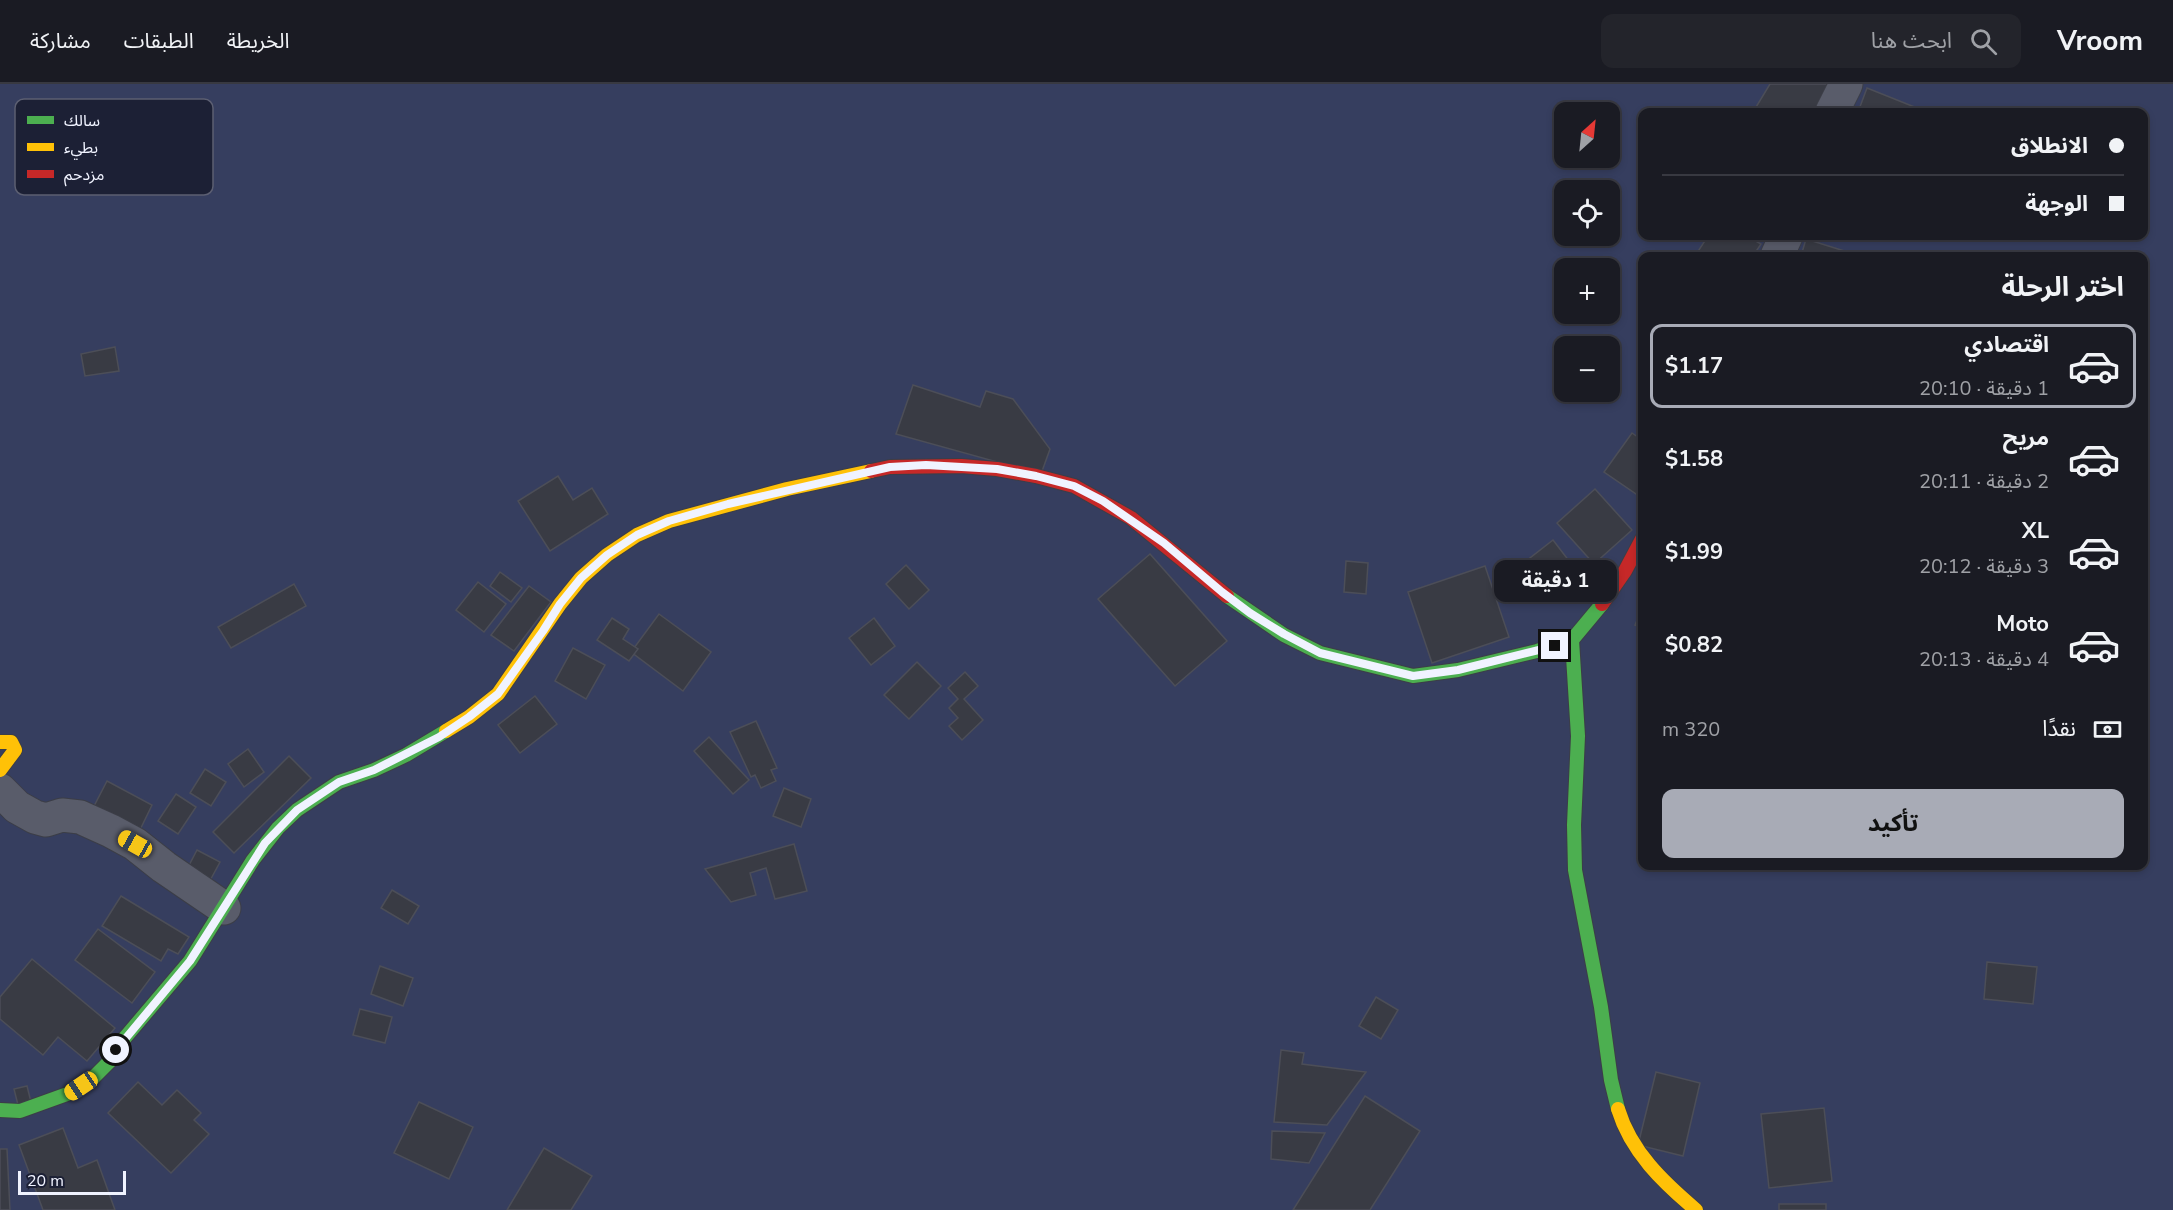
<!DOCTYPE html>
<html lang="ar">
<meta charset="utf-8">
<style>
:root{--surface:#1a1b23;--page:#23242b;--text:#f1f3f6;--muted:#9fa1a6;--line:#383941;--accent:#a8abb6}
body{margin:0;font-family:"Nunito Sans","Noto Sans Arabic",sans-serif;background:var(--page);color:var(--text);direction:rtl;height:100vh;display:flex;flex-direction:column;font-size:22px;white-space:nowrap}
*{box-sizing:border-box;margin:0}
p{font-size:20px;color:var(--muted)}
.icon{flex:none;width:33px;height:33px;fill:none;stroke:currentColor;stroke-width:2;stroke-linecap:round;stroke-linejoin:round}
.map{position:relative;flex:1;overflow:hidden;direction:ltr}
.side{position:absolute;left:1638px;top:168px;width:510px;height:618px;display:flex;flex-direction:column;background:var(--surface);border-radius:12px;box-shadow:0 3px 9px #0003,0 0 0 2px var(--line);direction:rtl}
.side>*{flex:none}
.hud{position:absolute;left:1638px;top:24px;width:510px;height:132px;border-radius:12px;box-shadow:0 3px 9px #0003,0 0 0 2px var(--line);direction:rtl;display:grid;align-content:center;height:132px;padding:0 24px;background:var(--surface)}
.needle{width:39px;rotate:27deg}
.tools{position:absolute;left:1554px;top:18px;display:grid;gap:12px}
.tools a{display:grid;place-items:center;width:66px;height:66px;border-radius:12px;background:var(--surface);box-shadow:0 3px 9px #0003,0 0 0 2px var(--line);font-size:30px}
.scale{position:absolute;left:18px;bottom:15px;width:108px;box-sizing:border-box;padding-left:6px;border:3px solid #f0f3ff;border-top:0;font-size:16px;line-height:21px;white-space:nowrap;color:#f0f3ff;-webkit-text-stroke:4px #1c2035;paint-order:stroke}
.end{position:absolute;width:27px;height:27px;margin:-14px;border:8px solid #f0f3ff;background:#111;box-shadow:0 0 0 3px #111}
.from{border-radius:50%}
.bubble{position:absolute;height:42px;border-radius:12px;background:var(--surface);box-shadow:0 3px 9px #0003,0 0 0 2px var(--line);font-size:20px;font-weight:700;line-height:42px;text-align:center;direction:rtl}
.car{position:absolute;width:18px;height:36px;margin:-18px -9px;border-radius:8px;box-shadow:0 0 4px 2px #0007;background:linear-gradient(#f5c518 24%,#345 0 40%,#f5c518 0 76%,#345 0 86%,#f5c518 0)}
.hud b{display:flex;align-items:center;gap:21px;height:57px;font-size:22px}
.hud b+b{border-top:2px solid var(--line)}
.hud i{width:15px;height:15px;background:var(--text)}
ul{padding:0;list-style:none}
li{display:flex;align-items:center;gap:18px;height:84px;margin:0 12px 9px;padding:0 12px;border:3px solid transparent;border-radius:12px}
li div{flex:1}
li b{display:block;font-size:22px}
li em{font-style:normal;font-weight:700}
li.selected{border-color:var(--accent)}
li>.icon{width:54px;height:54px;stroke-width:1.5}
h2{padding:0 24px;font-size:27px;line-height:72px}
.pay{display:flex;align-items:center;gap:15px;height:66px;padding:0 24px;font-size:22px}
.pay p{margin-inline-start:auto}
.button{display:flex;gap:12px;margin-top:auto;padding:12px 24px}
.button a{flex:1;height:69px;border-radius:12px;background:var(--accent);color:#111;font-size:24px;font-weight:700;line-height:69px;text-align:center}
header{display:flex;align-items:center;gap:36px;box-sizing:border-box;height:84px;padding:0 30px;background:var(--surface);border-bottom:2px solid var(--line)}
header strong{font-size:28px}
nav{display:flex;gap:33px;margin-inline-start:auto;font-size:21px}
.search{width:420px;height:54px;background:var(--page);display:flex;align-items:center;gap:15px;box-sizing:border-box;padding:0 21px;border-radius:12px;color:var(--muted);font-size:22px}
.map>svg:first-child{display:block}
.green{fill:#363e5f;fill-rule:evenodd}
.building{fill:#393b44;stroke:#4c4e58;stroke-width:1.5}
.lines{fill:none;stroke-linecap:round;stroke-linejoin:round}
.street-casing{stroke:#3c3e47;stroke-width:35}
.fast-casing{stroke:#3c3e47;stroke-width:16}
.slow-casing{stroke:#3c3e47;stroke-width:16}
.jam-casing{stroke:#3c3e47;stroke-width:16}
.street{stroke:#595c6a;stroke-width:33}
.fast{stroke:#4caf50;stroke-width:14}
.slow{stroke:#ffc107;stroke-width:14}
.jam{stroke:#c62828;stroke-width:14}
.route{stroke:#f0f3ff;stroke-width:8}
.key{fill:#1c2035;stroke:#5c5f72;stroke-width:1.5}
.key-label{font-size:16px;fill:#f0f3ff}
</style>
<header>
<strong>Vroom</strong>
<div class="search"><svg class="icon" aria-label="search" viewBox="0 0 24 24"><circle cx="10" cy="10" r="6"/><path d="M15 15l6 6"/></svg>ابحث هنا</div>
<nav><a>الخريطة</a><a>الطبقات</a><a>مشاركة</a></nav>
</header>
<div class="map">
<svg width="2173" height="1126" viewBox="0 0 2173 1126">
<rect width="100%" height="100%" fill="#22242f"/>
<path class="green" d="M0 0H2173V1126H0ZM1564 28H1610V74H1564ZM1642 28H2144V152H1642ZM1564 106H1610V152H1564ZM1642 172H2144V782H1642ZM1564 184H1610V230H1564ZM1564 262H1610V308H1564Z"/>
<g class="building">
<path d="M1770 0H1838L1820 28H1790L1781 23 1778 28H1753Z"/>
<path d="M1867 4 1927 28H1858Z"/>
<path d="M1708 152H1747L1761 160 1753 172H1695Z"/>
<path d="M1806 155 1854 170 1853 172H1801Z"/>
<path d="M115 263 119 287 85 292 81 270Z"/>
<path d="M913 301 980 323 986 307 1013 315 1050 365 1041 390 896 350Z"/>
<path d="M1632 349 1642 356V414L1604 388Z"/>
<path d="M558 392 573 416 592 404 608 430 550 467 518 417Z"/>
<path d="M1595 405 1632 446 1594 480 1557 439Z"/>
<path d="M1553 456 1586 499 1563 517 1530 474Z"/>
<path d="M1150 470 1227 557 1175 602 1098 515Z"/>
<path d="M1346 477 1368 479 1366 510 1344 508Z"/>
<path d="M906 481 929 506 909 525 886 500Z"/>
<path d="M1485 482 1509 553 1432 579 1408 508Z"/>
<path d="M500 488 522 504 511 518 490 502Z"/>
<path d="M478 498 506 520 484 548 456 526Z"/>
<path d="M294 500 306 522 231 564 218 543Z"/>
<path d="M529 502 551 518 514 567 491 551Z"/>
<path d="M1642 524V544L1635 541Z"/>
<path d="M659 530 711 568 683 607 631 568Z"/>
<path d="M612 534 629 545 623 555 638 565 629 577 597 556Z"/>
<path d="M874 534 895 562 871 581 849 554Z"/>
<path d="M573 564 605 581 586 615 555 597Z"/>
<path d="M917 578 941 602 909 635 884 611Z"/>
<path d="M965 588 978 602 964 615 983 636 962 656 949 642 958 634 949 624 958 615 948 604Z"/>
<path d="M535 612 557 640 520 669 498 641Z"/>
<path d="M756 637 777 684 771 686 776 697 761 704 755 691 751 693 730 648Z"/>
<path d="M709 653 749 696 733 710 694 667Z"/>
<path d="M248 665 264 688 244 703 228 680Z"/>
<path d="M289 672 311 694 234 769 213 748Z"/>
<path d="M205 685 226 698 211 722 190 709Z"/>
<path d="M107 697 152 721 137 752 91 728Z"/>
<path d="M784 704 811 715 801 743 773 732Z"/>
<path d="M176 710 196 723 178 750 158 737Z"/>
<path d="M794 760 807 807 775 815 766 784 750 789 756 811 731 818 705 785Z"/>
<path d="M197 766 220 778 207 802 184 791Z"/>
<path d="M392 806 419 822 408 840 381 824Z"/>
<path d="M121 812 189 853 178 870 168 865 161 877 102 842Z"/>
<path d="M98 845 155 888 132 919 75 876Z"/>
<path d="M32 875 115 944 87 977 58 953 43 971 0 935V913Z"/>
<path d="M1987 878 2037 883 2033 920 1984 915Z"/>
<path d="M380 882 413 894 403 922 371 910Z"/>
<path d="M1376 913 1398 926 1381 955 1359 942Z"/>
<path d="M360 925 392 933 385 959 353 951Z"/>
<path d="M1281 966 1304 969 1302 980 1366 988 1327 1041 1274 1038Z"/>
<path d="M1656 988 1700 999 1683 1072 1638 1061Z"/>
<path d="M138 998 162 1021 177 1006 201 1029 194 1036 209 1050 171 1089 108 1029Z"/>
<path d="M27 1002 32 1022 19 1025 14 1005Z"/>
<path d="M1365 1012 1420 1047 1370 1126H1293Z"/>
<path d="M419 1018 473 1043 449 1095 394 1069Z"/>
<path d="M1824 1024 1832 1097 1769 1104 1761 1030Z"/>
<path d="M63 1044 78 1084 97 1076 115 1126H43L19 1061Z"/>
<path d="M1272 1047 1325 1049 1309 1079 1271 1075Z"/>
<path d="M544 1064 592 1092 571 1126H507Z"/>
<path d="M0 1065H7L10 1126H0Z"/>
<rect x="1779" y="1120" width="47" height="6"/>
</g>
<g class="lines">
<g class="street-casing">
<g id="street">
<path d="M1832 28 1846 0"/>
<path d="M1777 172 1786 152"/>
<path d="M0 706 17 723 35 733 46 736 62 731 80 733 111 747 135 760 164 783 224 824"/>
</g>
</g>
<g class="fast-casing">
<g id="fast">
<path d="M1227 512 1284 551 1320 569 1413 592 1458 586 1537 567 1572 556 1602 520"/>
<path d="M1572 556 1578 652 1574 741 1575 786 1601 923 1611 996 1618 1025"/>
<path d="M0 1026 20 1027 70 1009 92 995 110 977 123 956 190 877 253 776 278 744 297 726 339 698 374 686 406 671 446 647"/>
</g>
</g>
<g class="slow-casing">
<g id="slow">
<path d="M446 647 469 633 498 610 560 520 581 494 607 471 637 451 669 437 787 405 871 387"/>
<path d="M0 658H11L15 666 0 686"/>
<path d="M1618 1025C1631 1068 1663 1098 1696 1126"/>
</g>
</g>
<g class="jam-casing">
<g id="jam">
<path d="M871 387 890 383 961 382 997 385 1036 392 1074 402 1131 434 1227 512"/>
<path d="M1602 520 1625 487 1642 455"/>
</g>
</g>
<use href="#street" class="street"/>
<use href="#fast" class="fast"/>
<use href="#slow" class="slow"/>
<use href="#jam" class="jam"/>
</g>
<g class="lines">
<path class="route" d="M116 966 190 877 265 759 297 726 339 698 374 686 439 653 469 633 498 610 543 547 560 520 581 494 607 471 637 451 669 437 728 420 890 383 926 381 997 385 1036 392 1074 402 1103 417 1164 459 1222 508 1250 529 1284 550 1320 569 1413 592 1458 586 1555 562"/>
</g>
<rect x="15" y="15" width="198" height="96" rx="9" class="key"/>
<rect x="27" y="32" width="27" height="8" fill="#4caf50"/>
<rect x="27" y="59" width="27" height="8" fill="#ffc107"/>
<rect x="27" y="86" width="27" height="8" fill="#c62828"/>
<g class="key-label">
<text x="64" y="42">سالك</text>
<text x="64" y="69">بطيء</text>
<text x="64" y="96">مزدحم</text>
</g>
</svg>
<div class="tools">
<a><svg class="needle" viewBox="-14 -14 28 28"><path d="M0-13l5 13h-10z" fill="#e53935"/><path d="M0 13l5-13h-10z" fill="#9fa1a6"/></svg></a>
<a><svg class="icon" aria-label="locate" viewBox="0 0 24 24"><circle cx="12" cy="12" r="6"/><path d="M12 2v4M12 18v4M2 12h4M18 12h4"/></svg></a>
<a>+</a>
<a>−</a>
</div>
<div class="scale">20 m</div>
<i class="end from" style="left:116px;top:966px"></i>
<i class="end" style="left:1555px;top:562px"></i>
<div class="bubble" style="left:1494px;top:476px;width:123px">1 دقيقة</div>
<i class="car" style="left:135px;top:760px;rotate:299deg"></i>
<i class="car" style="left:81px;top:1002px;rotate:236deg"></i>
<div class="hud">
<b><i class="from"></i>الانطلاق</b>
<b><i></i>الوجهة</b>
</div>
<section class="side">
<h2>اختر الرحلة</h2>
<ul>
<li class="selected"><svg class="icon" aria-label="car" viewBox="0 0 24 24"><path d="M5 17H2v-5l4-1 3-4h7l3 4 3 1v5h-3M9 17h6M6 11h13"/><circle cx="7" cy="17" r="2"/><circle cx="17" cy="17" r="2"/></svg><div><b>اقتصادي</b><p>1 دقيقة · 20:10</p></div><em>$1.17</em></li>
<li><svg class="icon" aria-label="car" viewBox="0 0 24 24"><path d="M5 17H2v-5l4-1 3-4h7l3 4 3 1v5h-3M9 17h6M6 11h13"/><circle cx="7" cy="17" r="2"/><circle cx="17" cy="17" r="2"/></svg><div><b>مريح</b><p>2 دقيقة · 20:11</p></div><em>$1.58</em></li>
<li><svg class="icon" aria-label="car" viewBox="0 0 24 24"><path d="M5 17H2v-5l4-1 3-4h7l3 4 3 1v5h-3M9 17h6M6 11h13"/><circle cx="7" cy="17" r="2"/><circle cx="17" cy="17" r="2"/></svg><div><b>XL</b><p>3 دقيقة · 20:12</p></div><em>$1.99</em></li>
<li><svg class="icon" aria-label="car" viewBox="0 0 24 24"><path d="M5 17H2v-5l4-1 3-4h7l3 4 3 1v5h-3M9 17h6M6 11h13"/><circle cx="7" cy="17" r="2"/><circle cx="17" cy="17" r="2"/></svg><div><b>Moto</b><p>4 دقيقة · 20:13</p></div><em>$0.82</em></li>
</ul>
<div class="pay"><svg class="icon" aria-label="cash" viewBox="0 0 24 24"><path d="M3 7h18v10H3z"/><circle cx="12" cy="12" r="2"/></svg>نقدًا<p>320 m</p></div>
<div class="button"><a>تأكيد</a></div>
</section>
</div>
